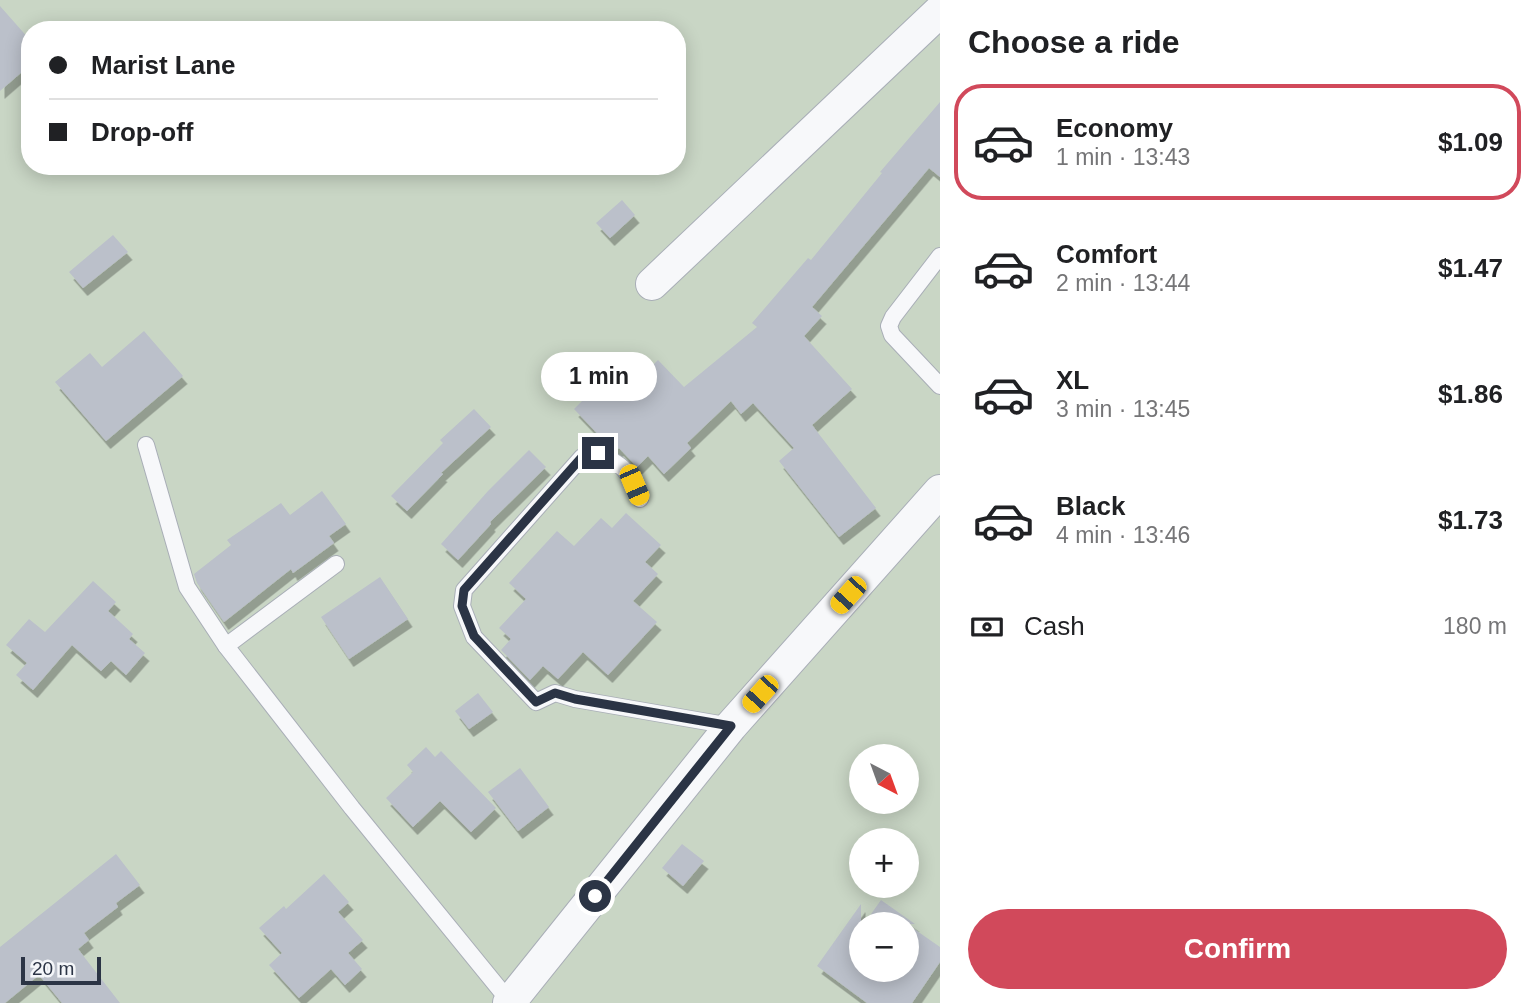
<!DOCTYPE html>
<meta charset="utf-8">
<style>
:root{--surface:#fff;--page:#f2f2f2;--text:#202124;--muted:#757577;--line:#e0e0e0;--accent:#d1495b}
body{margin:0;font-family:Helvetica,sans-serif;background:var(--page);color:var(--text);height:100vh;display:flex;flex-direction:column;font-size:26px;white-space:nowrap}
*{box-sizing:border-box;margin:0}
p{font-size:23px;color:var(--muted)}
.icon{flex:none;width:38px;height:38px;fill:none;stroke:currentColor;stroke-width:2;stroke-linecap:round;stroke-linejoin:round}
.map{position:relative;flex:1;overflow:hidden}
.sheet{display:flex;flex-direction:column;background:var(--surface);width:595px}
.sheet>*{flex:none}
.guide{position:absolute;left:21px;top:21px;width:665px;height:154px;border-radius:28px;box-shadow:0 4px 18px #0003;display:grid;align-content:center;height:154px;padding:0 28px;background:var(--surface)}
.needle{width:46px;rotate:139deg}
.controls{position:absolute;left:849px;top:744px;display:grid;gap:14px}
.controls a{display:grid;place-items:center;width:70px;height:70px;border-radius:50%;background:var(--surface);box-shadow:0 4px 18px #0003;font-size:35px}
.scale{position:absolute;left:21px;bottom:18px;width:80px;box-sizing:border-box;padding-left:7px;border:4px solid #2b3445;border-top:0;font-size:19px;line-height:24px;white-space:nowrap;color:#2b3445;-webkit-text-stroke:5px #f4f6f9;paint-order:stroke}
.end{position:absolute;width:32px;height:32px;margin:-16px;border:9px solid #2b3445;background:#fff;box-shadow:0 0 0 4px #fff}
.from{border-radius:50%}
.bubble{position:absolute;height:49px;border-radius:24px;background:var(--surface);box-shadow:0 4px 18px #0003;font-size:23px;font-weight:800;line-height:49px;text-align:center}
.car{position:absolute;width:21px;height:42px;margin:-21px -10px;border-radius:9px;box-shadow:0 0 5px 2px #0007;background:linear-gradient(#f5c518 24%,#345 0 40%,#f5c518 0 76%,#345 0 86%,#f5c518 0)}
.guide b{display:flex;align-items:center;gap:24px;height:66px;font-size:26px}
.guide b+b{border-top:2px solid var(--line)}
.guide i{width:18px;height:18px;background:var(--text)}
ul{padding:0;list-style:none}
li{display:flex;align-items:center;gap:21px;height:116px;margin:0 14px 10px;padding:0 14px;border:4px solid transparent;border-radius:28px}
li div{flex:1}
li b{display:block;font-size:26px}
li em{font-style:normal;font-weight:800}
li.selected{border-color:var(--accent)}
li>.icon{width:63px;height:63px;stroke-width:1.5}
h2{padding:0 28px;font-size:32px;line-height:84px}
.pay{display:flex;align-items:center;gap:18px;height:77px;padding:0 28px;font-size:26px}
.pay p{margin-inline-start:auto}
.button{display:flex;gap:14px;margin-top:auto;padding:14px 28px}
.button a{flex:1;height:80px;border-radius:42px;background:var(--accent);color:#fff;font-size:28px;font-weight:800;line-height:80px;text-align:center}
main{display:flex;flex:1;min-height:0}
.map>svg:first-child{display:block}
.green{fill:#c9d6c5;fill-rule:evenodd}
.building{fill:#bbc0ca;filter:url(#shadow)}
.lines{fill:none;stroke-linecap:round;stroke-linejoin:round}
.lane-casing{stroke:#a9aeb7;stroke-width:18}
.street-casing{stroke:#a9aeb7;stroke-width:34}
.lane{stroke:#f7f8fa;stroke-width:16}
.street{stroke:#f7f8fa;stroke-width:32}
.route{stroke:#2b3445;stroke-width:9}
</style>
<main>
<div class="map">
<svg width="940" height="1003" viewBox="0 0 940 1003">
<defs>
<filter id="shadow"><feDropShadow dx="4.5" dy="8" stdDeviation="0" flood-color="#0004"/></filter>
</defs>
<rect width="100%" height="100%" fill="#e4e7ec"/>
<path class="green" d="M0 0H940V1003H0ZM30 30H677V166H30ZM861 756H906V802H861ZM861 840H906V886H861ZM861 924H906V970H861Z"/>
<g class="building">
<path d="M0 6 30 40V65L0 91Z"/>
<path d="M940 102V177L929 168 903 199 812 307 822 316 804 336 852 389 812 425 876 508 839 537 779 461 794 448 753 403 741 414 731 401 687 443 691 448 664 474 648 456 637 467 619 448 616 451 611 448 574 409 587 396 581 390 599 373 604 378 618 365 635 383 658 360 684 387 757 327 752 323 808 258 811 260 882 173 880 172Z"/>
<path d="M622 200 635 215 610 238 596 223Z"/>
<path d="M113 235 128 252 83 288 69 272Z"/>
<path d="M144 331 183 376 106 441 55 382 90 353 102 367Z"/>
<path d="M474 409 491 427 441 473 443 474 407 511 391 496 443 443 440 440Z"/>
<path d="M529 450 546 467 490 522 491 524 458 560 441 544 488 491Z"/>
<path d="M322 491 346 524 329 536 334 543 293 573 291 569 224 622 197 583 194 574 231 545 227 540 281 503 290 515Z"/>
<path d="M626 513 661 545 645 562 658 574 633 601 657 622 608 675 583 652 558 679 543 666 530 680 501 650 511 639 499 628 526 599 509 583 557 531 574 546 601 518 612 528Z"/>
<path d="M380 577 408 619 349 659 321 617Z"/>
<path d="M93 581 116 602 108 611 133 634 129 639 145 653 126 675 111 661 101 671 72 645 33 690 16 675 27 663 6 645 29 619 45 632Z"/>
<path d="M478 693 493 712 469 729 455 711Z"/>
<path d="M426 747 435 757 441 751 496 808 471 832 440 801 413 827 386 798 413 772 407 765Z"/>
<path d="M520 768 549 807 518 831 488 792Z"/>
<path d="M682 844 704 861 683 886 662 868Z"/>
<path d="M116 854 140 885 116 903 118 907 84 933 89 940 78 949 120 1003H62L39 975 5 1003H0V947Z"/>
<path d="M324 874 349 902 338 912 363 940 348 953 362 969 345 985 331 969 299 998 269 965 282 953 259 928 284 906 286 909Z"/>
<path d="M881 900 915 924H907L940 947V962L912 1003H867L817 966 861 904V970H906V924H864Z"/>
</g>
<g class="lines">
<g class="lane-casing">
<g id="lane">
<path d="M940 256 893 317 889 326 892 335 940 386"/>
<path d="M146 445 187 587 226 646"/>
<path d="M640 499C627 470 628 468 598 453L582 457 464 590 462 606 474 637 536 702 555 693 575 699 731 726"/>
<path d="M336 564 226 646 352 808 510 1002"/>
</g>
</g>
<g class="street-casing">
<g id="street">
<path d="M652 284 940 11"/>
<path d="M509 1003 731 726 940 491"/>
</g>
</g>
<use href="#lane" class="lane"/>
<use href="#street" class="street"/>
</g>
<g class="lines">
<path class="route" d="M595 896 731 726 575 699 555 693 536 702 474 636 462 606 464 590 582 457 598 453"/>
</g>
</svg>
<div class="controls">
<a><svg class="needle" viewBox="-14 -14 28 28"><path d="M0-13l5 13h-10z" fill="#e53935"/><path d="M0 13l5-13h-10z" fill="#757577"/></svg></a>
<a>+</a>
<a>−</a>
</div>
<div class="scale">20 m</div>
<i class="end from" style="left:595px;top:896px"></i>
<i class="end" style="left:598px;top:453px"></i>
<div class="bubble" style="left:541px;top:352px;width:116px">1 min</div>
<i class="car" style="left:634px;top:485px;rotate:157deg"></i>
<i class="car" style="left:848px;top:595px;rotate:222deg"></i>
<i class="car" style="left:760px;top:694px;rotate:222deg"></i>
<div class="guide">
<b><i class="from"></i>Marist Lane</b>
<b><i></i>Drop-off</b>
</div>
</div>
<section class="sheet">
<h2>Choose a ride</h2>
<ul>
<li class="selected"><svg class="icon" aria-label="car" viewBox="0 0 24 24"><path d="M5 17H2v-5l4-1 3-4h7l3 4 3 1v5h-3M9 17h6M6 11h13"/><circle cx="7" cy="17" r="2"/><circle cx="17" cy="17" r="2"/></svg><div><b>Economy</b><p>1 min · 13:43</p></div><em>$1.09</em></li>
<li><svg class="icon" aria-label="car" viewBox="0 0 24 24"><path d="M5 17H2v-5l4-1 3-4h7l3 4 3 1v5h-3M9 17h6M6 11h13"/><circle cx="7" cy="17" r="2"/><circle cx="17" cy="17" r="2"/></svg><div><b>Comfort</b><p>2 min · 13:44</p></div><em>$1.47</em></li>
<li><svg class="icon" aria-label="car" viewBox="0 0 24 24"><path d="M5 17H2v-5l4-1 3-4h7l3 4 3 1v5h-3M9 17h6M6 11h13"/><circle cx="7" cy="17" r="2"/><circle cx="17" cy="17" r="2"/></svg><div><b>XL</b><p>3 min · 13:45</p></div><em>$1.86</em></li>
<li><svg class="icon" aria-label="car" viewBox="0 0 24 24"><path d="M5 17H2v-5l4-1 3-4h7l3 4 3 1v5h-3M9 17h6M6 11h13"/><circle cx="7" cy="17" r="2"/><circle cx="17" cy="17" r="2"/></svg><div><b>Black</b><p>4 min · 13:46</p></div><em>$1.73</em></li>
</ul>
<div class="pay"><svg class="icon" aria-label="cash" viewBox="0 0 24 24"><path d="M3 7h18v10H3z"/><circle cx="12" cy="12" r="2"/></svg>Cash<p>180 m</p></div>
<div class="button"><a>Confirm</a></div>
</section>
</main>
